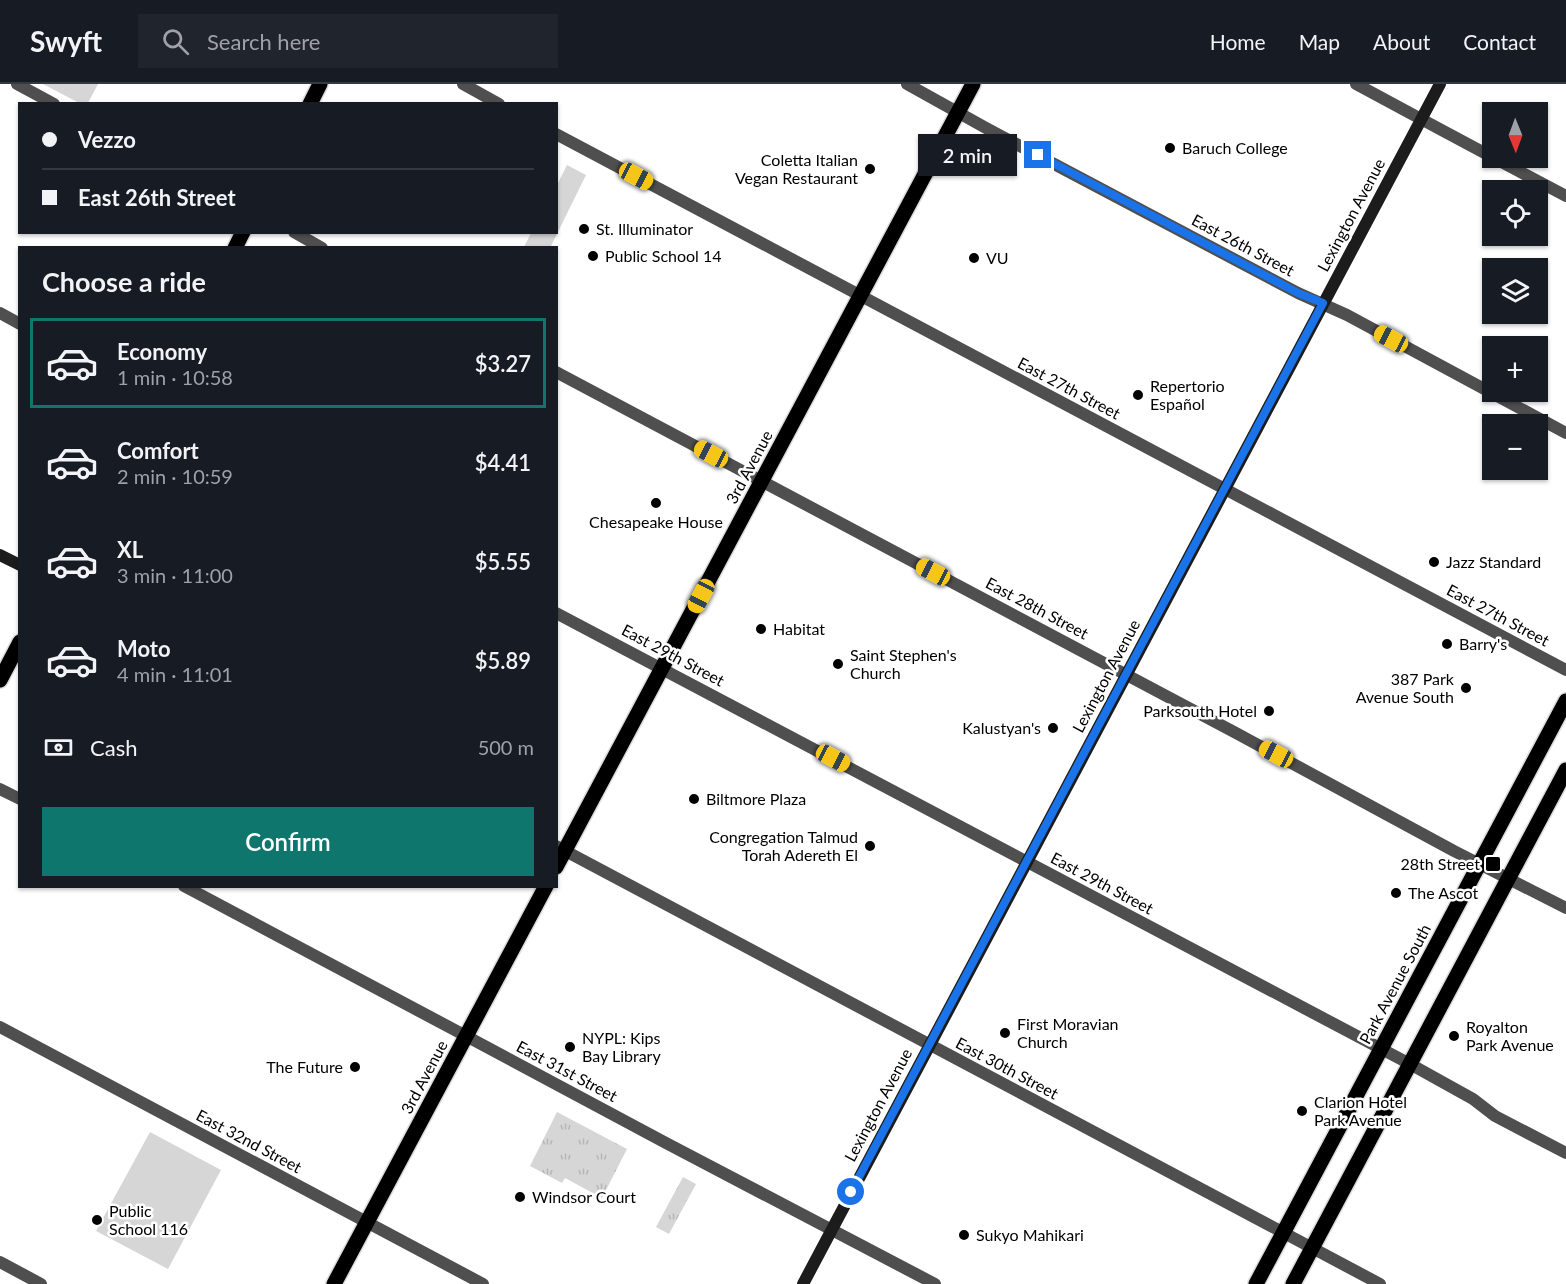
<!DOCTYPE html>
<meta charset="utf-8">
<style>
:root{--surface:#171b24;--page:#20242c;--text:#f1f3f6;--muted:#9ea1a6;--line:#363941;--accent:#0f766e}
body{margin:0;font-family:Lato,sans-serif;background:var(--page);color:var(--text);height:100vh;display:flex;flex-direction:column;font-size:22px;white-space:nowrap}
*{box-sizing:border-box;margin:0}
p{font-size:20px;color:var(--muted)}
.icon{flex:none;width:33px;height:33px;fill:none;stroke:currentColor;stroke-width:2;stroke-linecap:round;stroke-linejoin:round}
.map{position:relative;flex:1;overflow:hidden}
.details{position:absolute;left:18px;top:162px;width:540px;height:642px;display:flex;flex-direction:column;background:var(--surface);border-radius:0px;box-shadow:0 2px 4px #0004}
.details>*{flex:none}
.hud{position:absolute;left:18px;top:18px;width:540px;height:132px;border-radius:0px;box-shadow:0 2px 4px #0004;display:grid;align-content:center;height:132px;padding:0 24px;background:var(--surface)}
.needle{width:39px;rotate:179deg}
.tools{position:absolute;left:1482px;top:18px;display:grid;gap:12px}
.tools a{display:grid;place-items:center;width:66px;height:66px;border-radius:0px;background:var(--surface);box-shadow:0 2px 4px #0004;font-size:30px}
.end{position:absolute;width:27px;height:27px;margin:-14px;border:8px solid #1a73e8;background:#fff;box-shadow:0 0 0 3px #fff}
.from{border-radius:50%}
.bubble{position:absolute;height:42px;border-radius:0px;background:var(--surface);box-shadow:0 2px 4px #0004;font-size:20px;font-weight:600;line-height:42px;text-align:center}
.car{position:absolute;width:18px;height:36px;margin:-18px -9px;border-radius:8px;box-shadow:0 0 4px 2px #0007;background:linear-gradient(#f5c518 24%,#345 0 40%,#f5c518 0 76%,#345 0 86%,#f5c518 0)}
.hud b{display:flex;align-items:center;gap:21px;height:57px;font-size:22px}
.hud b+b{border-top:2px solid var(--line)}
.hud i{width:15px;height:15px;background:var(--text)}
ul{padding:0;list-style:none}
li{display:flex;align-items:center;gap:18px;height:90px;margin:0 12px 9px;padding:0 12px;border:3px solid transparent;border-radius:0px}
li div{flex:1}
li b{display:block;font-size:22px}
li em{font-style:normal;font-weight:600}
li.active{border-color:var(--accent)}
li>.icon{width:54px;height:54px;stroke-width:1.5}
h2{padding:0 24px;font-size:27px;line-height:72px}
.pay{display:flex;align-items:center;gap:15px;height:66px;padding:0 24px;font-size:22px}
.pay p{margin-inline-start:auto}
.cta{display:flex;gap:12px;margin-top:auto;padding:12px 24px}
.cta a{flex:1;height:69px;border-radius:0px;background:var(--accent);color:#fff;font-size:24px;font-weight:600;line-height:69px;text-align:center}
header{display:flex;align-items:center;gap:36px;box-sizing:border-box;height:84px;padding:0 30px;background:var(--surface);border-bottom:2px solid var(--line)}
header strong{font-size:28px}
nav{display:flex;gap:33px;margin-inline-start:auto;font-size:21px}
.search{width:420px;height:54px;background:var(--page);display:flex;align-items:center;gap:15px;box-sizing:border-box;padding:0 21px;border-radius:0px;color:var(--muted);font-size:22px}
.map>svg:first-child{display:block}
.grass{fill:url(#grass-tufts)}
.park{fill:#d6d6d6}
.lines{fill:none;stroke-linecap:round;stroke-linejoin:round}
.primary-casing{stroke:#dbdbdb;stroke-width:18}
.pedestrian{stroke:#4f4f4f;stroke-width:12}
.minor{stroke:#4f4f4f;stroke-width:12}
.tertiary{stroke:#4f4f4f;stroke-width:12}
.secondary{stroke:#1c1c1c;stroke-width:12}
.primary{stroke:#000;stroke-width:15}
.route{stroke:#1a73e8;stroke-width:8}
.poi-dot{fill:#000;stroke:#fff;stroke-width:2}
.labels{text-anchor:middle;stroke-width:5;stroke-linejoin:round;paint-order:stroke}
.poi-label{font-size:16px;fill:#000;stroke:#fff;text-anchor:start}
.street-label{font-size:16px;fill:#000;stroke:#fff}
</style>
<header>
<strong>Swyft</strong>
<div class="search"><svg class="icon" aria-label="search" viewBox="0 0 24 24"><circle cx="10" cy="10" r="6"/><path d="M15 15l6 6"/></svg>Search here</div>
<nav><a>Home</a><a>Map</a><a>About</a><a>Contact</a></nav>
</header>
<div class="map">
<svg width="1566" height="1200" viewBox="0 0 1566 1200">
<defs>
<pattern id="grass-tufts" width="24" height="20" patternUnits="userSpaceOnUse" patternTransform="scale(1.5)"><rect width="24" height="20" fill="#d6d6d6"/><path d="M3 7l-1-3M5 7V3M7 7l1-3M15 17l-1-3M17 17v-4M19 17l1-3" fill="none" stroke="#b6b6b6"/></pattern>
</defs>
<rect width="100%" height="100%" fill="#fff"/>
<g class="grass">
<path d="M557 1028 627 1065 602 1114 565 1094 562 1099 530 1082Z"/>
<path d="M683 1093 696 1100 669 1150 656 1143Z"/>
</g>
<g class="park">
<path d="M43 0H98L88 19 81 20Z"/>
<path d="M567 81 586 91 551 162 552 163H524L531 149 556 148 557 101Z"/>
<path d="M150 1048 221 1086 168 1185 96 1147Z"/>
</g>
<g class="lines">
<g class="primary-casing">
<g id="primary">
<path d="M310 20 320 0"/>
<path d="M235 164 243 148"/>
<path d="M0 596 20 558"/>
<path d="M556 783 973 0"/>
<path d="M334 1200 546 802"/>
<path d="M1256 1200 1566 617"/>
<path d="M1293 1200 1566 686"/>
</g>
</g>
<g class="pedestrian">
<path d="M17 0 54 20"/>
<path d="M1356 0 1421 35"/>
</g>
<g class="minor">
<path d="M463 0 499 20"/>
<path d="M907 0 986 44 1298 209 1347 231 1566 349"/>
<path d="M1421 35 1492 73"/>
<path d="M556 50 1566 586"/>
<path d="M1494 74 1566 112"/>
<path d="M294 148 322 164"/>
<path d="M0 229 20 240"/>
<path d="M556 288 1236 649 1454 767 1566 824"/>
<path d="M556 529 1410 980 1473 1015 1495 1032 1566 1069"/>
<path d="M0 705 20 715"/>
<path d="M184 802 466 952"/>
<path d="M0 943 483 1200"/>
<path d="M0 1178 41 1200"/>
</g>
<g class="tertiary">
<path d="M556 762 1380 1200"/>
<path d="M466 952 666 1059 935 1200"/>
</g>
<g class="secondary">
<path d="M0 471 20 481"/>
<path d="M803 1200 1440 0"/>
</g>
<use href="#primary" class="primary"/>
</g>
<g class="lines">
<path class="route" d="M851 1108 1323 219 1298 209 1038 71"/>
</g>
<g class="poi-dot">
<circle cx="1170" cy="64" r="6"/>
<circle cx="870" cy="85" r="6"/>
<circle cx="584" cy="145" r="6"/>
<circle cx="593" cy="172" r="6"/>
<circle cx="974" cy="174" r="6"/>
<circle cx="1138" cy="311" r="6"/>
<circle cx="656" cy="419" r="6"/>
<circle cx="1434" cy="478" r="6"/>
<circle cx="761" cy="545" r="6"/>
<circle cx="1447" cy="560" r="6"/>
<circle cx="838" cy="580" r="6"/>
<circle cx="1466" cy="604" r="6"/>
<circle cx="1269" cy="627" r="6"/>
<circle cx="1053" cy="644" r="6"/>
<circle cx="694" cy="715" r="6"/>
<circle cx="870" cy="762" r="6"/>
<rect x="1485" y="772" width="16" height="16" rx="3"/>
<circle cx="1396" cy="809" r="6"/>
<circle cx="1005" cy="949" r="6"/>
<circle cx="1454" cy="952" r="6"/>
<circle cx="570" cy="963" r="6"/>
<circle cx="355" cy="983" r="6"/>
<circle cx="1302" cy="1027" r="6"/>
<circle cx="520" cy="1113" r="6"/>
<circle cx="97" cy="1136" r="6"/>
<circle cx="964" cy="1151" r="6"/>
</g>
<g class="labels">
<g class="poi-label">
<text x="1182" y="70">Baruch College</text>
<text x="858" y="82" text-anchor="end">Coletta Italian<tspan x="858" dy="18">Vegan Restaurant</tspan></text>
<text x="596" y="151">St. Illuminator</text>
<text x="605" y="178">Public School 14</text>
<text x="986" y="180">VU</text>
<text x="1150" y="308">Repertorio<tspan x="1150" dy="18">Español</tspan></text>
<text x="656" y="444" text-anchor="middle">Chesapeake House</text>
<text x="1446" y="484">Jazz Standard</text>
<text x="773" y="551">Habitat</text>
<text x="1459" y="566">Barry's</text>
<text x="850" y="577">Saint Stephen's<tspan x="850" dy="18">Church</tspan></text>
<text x="1454" y="601" text-anchor="end">387 Park<tspan x="1454" dy="18">Avenue South</tspan></text>
<text x="1257" y="633" text-anchor="end">Parksouth Hotel</text>
<text x="1041" y="650" text-anchor="end">Kalustyan's</text>
<text x="706" y="721">Biltmore Plaza</text>
<text x="858" y="759" text-anchor="end">Congregation Talmud<tspan x="858" dy="18">Torah Adereth El</tspan></text>
<text x="1480" y="786" text-anchor="end">28th Street</text>
<text x="1408" y="815">The Ascot</text>
<text x="1017" y="946">First Moravian<tspan x="1017" dy="18">Church</tspan></text>
<text x="1466" y="949">Royalton<tspan x="1466" dy="18">Park Avenue</tspan></text>
<text x="582" y="960">NYPL: Kips<tspan x="582" dy="18">Bay Library</tspan></text>
<text x="343" y="989" text-anchor="end">The Future</text>
<text x="1314" y="1024">Clarion Hotel<tspan x="1314" dy="18">Park Avenue</tspan></text>
<text x="532" y="1119">Windsor Court</text>
<text x="109" y="1133">Public<tspan x="109" dy="18">School 116</tspan></text>
<text x="976" y="1157">Sukyo Mahikari</text>
</g>
<g class="street-label">
<text transform="translate(1351 131) rotate(-62)" y="6">Lexington Avenue</text>
<text transform="translate(1243 161) rotate(28)" y="6">East 26th Street</text>
<text transform="translate(1069 304) rotate(28)" y="6">East 27th Street</text>
<text transform="translate(749 383) rotate(-62)" y="6">3rd Avenue</text>
<text transform="translate(1037 524) rotate(28)" y="6">East 28th Street</text>
<text transform="translate(1498 531) rotate(28)" y="6">East 27th Street</text>
<text transform="translate(673 571) rotate(28)" y="6">East 29th Street</text>
<text transform="translate(1106 592) rotate(-62)" y="6">Lexington Avenue</text>
<text transform="translate(1102 799) rotate(28)" y="6">East 29th Street</text>
<text transform="translate(1395 900) rotate(-62)" y="6">Park Avenue South</text>
<text transform="translate(1007 984) rotate(28)" y="6">East 30th Street</text>
<text transform="translate(567 987) rotate(28)" y="6">East 31st Street</text>
<text transform="translate(424 993) rotate(-62)" y="6">3rd Avenue</text>
<text transform="translate(878 1021) rotate(-62)" y="6">Lexington Avenue</text>
<text transform="translate(249 1057) rotate(28)" y="6">East 32nd Street</text>
</g>
</g>
</svg>
<div class="tools">
<a><svg class="needle" viewBox="-14 -14 28 28"><path d="M0-13l5 13h-10z" fill="#e53935"/><path d="M0 13l5-13h-10z" fill="#9ea1a6"/></svg></a>
<a><svg class="icon" aria-label="locate" viewBox="0 0 24 24"><circle cx="12" cy="12" r="6"/><path d="M12 2v4M12 18v4M2 12h4M18 12h4"/></svg></a>
<a><svg class="icon" aria-label="layers" viewBox="0 0 24 24"><path d="M12 4l9 5-9 5-9-5zM3 14l9 5 9-5"/></svg></a>
<a>+</a>
<a>−</a>
</div>
<i class="end from" style="left:851px;top:1108px"></i>
<i class="end" style="left:1038px;top:71px"></i>
<div class="bubble" style="left:918px;top:50px;width:99px">2 min</div>
<i class="car" style="left:636px;top:92px;rotate:118deg"></i>
<i class="car" style="left:1391px;top:255px;rotate:298deg"></i>
<i class="car" style="left:711px;top:370px;rotate:298deg"></i>
<i class="car" style="left:933px;top:488px;rotate:298deg"></i>
<i class="car" style="left:701px;top:512px;rotate:208deg"></i>
<i class="car" style="left:1276px;top:670px;rotate:298deg"></i>
<i class="car" style="left:833px;top:674px;rotate:118deg"></i>
<div class="hud">
<b><i class="from"></i>Vezzo</b>
<b><i></i>East 26th Street</b>
</div>
<section class="details">
<h2>Choose a ride</h2>
<ul>
<li class="active"><svg class="icon" aria-label="car" viewBox="0 0 24 24"><path d="M5 17H2v-5l4-1 3-4h7l3 4 3 1v5h-3M9 17h6M6 11h13"/><circle cx="7" cy="17" r="2"/><circle cx="17" cy="17" r="2"/></svg><div><b>Economy</b><p>1 min · 10:58</p></div><em>$3.27</em></li>
<li><svg class="icon" aria-label="car" viewBox="0 0 24 24"><path d="M5 17H2v-5l4-1 3-4h7l3 4 3 1v5h-3M9 17h6M6 11h13"/><circle cx="7" cy="17" r="2"/><circle cx="17" cy="17" r="2"/></svg><div><b>Comfort</b><p>2 min · 10:59</p></div><em>$4.41</em></li>
<li><svg class="icon" aria-label="car" viewBox="0 0 24 24"><path d="M5 17H2v-5l4-1 3-4h7l3 4 3 1v5h-3M9 17h6M6 11h13"/><circle cx="7" cy="17" r="2"/><circle cx="17" cy="17" r="2"/></svg><div><b>XL</b><p>3 min · 11:00</p></div><em>$5.55</em></li>
<li><svg class="icon" aria-label="car" viewBox="0 0 24 24"><path d="M5 17H2v-5l4-1 3-4h7l3 4 3 1v5h-3M9 17h6M6 11h13"/><circle cx="7" cy="17" r="2"/><circle cx="17" cy="17" r="2"/></svg><div><b>Moto</b><p>4 min · 11:01</p></div><em>$5.89</em></li>
</ul>
<div class="pay"><svg class="icon" aria-label="cash" viewBox="0 0 24 24"><path d="M3 7h18v10H3z"/><circle cx="12" cy="12" r="2"/></svg>Cash<p>500 m</p></div>
<div class="cta"><a>Confirm</a></div>
</section>
</div>
